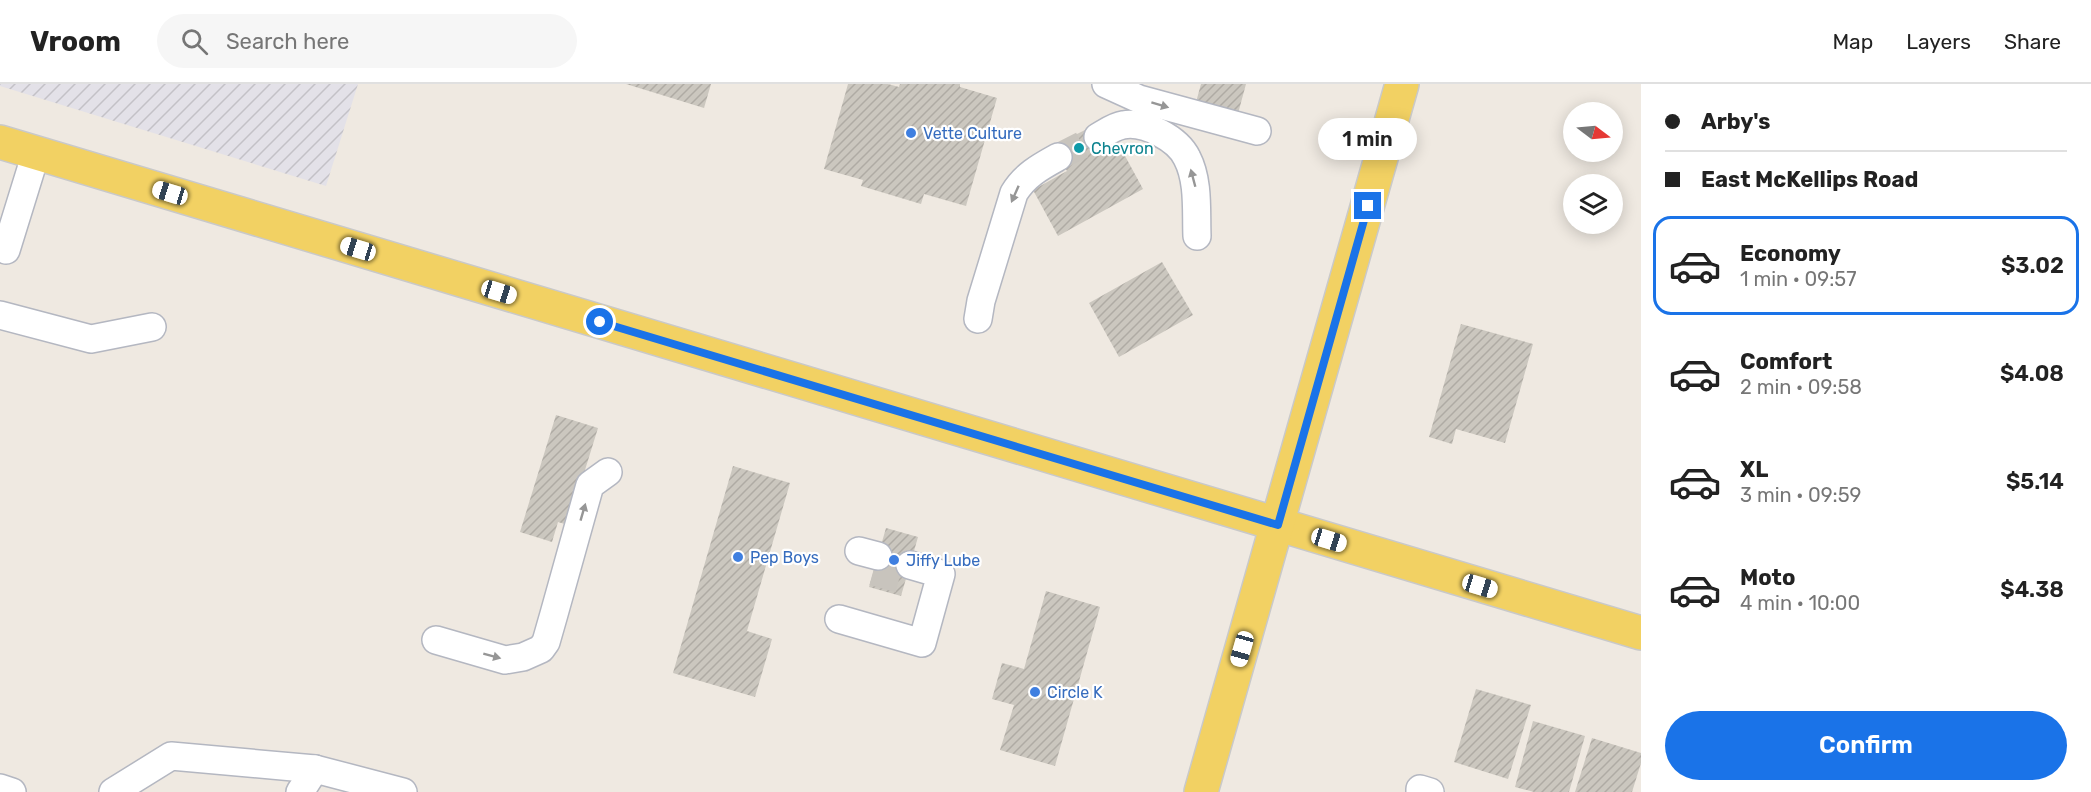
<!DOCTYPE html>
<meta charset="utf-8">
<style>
:root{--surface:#fff;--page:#f6f6f6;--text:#222;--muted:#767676;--line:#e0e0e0;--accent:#1a73e8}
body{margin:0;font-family:Rubik,sans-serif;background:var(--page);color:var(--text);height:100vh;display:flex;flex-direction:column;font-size:22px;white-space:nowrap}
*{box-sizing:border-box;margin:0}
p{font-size:20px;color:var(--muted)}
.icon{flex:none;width:33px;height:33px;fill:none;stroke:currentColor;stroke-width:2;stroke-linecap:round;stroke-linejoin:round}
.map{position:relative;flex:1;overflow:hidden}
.side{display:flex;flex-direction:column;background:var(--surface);width:450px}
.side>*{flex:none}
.top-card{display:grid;align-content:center;height:132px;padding:0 24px;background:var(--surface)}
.needle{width:39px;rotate:106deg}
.fabs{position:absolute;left:1563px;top:18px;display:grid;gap:12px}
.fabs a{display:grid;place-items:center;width:60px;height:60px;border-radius:50%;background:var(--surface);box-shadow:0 3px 15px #0003;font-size:30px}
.end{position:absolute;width:27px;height:27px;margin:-14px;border:8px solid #1a73e8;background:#fff;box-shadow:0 0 0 3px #fff}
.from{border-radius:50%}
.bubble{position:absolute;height:42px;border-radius:21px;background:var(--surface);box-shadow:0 3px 15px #0003;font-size:20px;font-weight:600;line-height:42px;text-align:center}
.car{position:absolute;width:18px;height:36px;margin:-18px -9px;border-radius:8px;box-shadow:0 0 4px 2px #0007;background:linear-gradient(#fff 24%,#345 0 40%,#fff 0 76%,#345 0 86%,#fff 0)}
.top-card b{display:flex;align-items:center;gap:21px;height:57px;font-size:22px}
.top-card b+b{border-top:2px solid var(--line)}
.top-card i{width:15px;height:15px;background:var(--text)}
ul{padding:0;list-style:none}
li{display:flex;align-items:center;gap:18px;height:99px;margin:0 12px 9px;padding:0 12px;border:3px solid transparent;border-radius:18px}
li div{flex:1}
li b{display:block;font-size:22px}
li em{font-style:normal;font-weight:600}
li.on{border-color:var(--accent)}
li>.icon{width:54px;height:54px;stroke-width:1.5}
.button{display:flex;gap:12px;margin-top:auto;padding:12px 24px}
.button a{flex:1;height:69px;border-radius:36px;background:var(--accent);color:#fff;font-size:24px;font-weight:600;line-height:69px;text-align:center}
header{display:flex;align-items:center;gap:36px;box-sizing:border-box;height:84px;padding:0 30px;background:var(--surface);border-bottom:2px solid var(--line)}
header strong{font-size:28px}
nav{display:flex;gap:33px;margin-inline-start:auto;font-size:21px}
.search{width:420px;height:54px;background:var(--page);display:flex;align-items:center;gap:15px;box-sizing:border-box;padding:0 21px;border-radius:33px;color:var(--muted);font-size:22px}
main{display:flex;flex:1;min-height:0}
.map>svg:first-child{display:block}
.industrial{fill:url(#industrial-furrows)}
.building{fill:url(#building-hatch)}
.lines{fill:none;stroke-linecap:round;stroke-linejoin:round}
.minor-tunnel{stroke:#c8c4bd;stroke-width:27;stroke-dasharray:27 14;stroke-linecap:butt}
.minor-casing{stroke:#b4b7c1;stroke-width:30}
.major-casing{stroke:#c9c9c9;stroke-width:36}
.minor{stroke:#fff;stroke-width:27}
.major{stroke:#f2d163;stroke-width:33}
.oneway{fill:#969696}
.route{stroke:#1a73e8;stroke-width:8}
.shop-dot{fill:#3f7fe0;stroke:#fff;stroke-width:2}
.culture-dot{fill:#0f9aa8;stroke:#fff;stroke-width:2}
.labels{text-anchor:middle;stroke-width:4.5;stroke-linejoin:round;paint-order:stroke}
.shop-label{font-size:16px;fill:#366cbe;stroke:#fff;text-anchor:start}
.culture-label{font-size:16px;fill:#0d838f;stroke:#fff;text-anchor:start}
</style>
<header>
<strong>Vroom</strong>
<div class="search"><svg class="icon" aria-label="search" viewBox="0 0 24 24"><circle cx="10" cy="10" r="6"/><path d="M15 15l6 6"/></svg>Search here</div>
<nav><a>Map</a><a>Layers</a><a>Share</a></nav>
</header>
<main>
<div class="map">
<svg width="1641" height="708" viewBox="0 0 1641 708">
<defs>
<pattern id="industrial-furrows" width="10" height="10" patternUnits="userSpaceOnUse" patternTransform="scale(1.5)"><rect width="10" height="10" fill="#e3e1e8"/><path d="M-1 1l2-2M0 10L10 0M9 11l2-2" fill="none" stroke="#c3c1c7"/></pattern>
<pattern id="building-hatch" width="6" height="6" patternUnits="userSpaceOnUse" patternTransform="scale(1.5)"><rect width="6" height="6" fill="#cbc7bf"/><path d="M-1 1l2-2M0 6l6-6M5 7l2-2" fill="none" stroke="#afaba4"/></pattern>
</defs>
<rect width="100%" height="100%" fill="#efe9e1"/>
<path class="industrial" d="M0 0H358L326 102 0 2Z"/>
<g class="building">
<path d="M626 0H711L704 24Z"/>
<path d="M848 0H888L899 3 900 0H960V3L997 14 966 122 924 110 921 120 861 102 863 96 824 85Z"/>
<path d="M1201 0H1246L1236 37 1195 22Z"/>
<path d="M1093 42 1106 66 1118 59 1143 105 1058 152 1033 106 1067 87 1053 62Z"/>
<path d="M1162 178 1193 231 1119 273 1089 219Z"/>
<path d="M1461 240 1533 260 1505 359 1456 345 1452 360 1429 353Z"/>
<path d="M556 331 598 344 568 441 558 438 552 458 520 448Z"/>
<path d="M733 382 790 399 747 547 772 555 755 613 673 589Z"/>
<path d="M886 444 918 453 901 512 869 503Z"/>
<path d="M1046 507 1100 523 1055 682 1000 666 1014 621 992 615 1002 579 1024 585Z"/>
<path d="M1476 605 1531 621 1508 695 1454 678Z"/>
<path d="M1533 637 1585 652 1569 708H1534L1515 703Z"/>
<path d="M1592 654 1641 669V679L1632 708H1575Z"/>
</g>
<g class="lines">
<g class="minor-tunnel">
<path d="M1058 73 1098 53"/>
<path d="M873 488 906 497"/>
</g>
<g class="minor-casing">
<g id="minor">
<path d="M1106 0 1139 15 1257 47"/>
<path d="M1098 53C1105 49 1115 42 1123 41 1145 37 1178 55 1187 74 1199 97 1196 127 1197 152"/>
<path d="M6 166 36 69"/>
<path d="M0 231 91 255 152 243"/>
<path d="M978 235 981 217 1014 109C1025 91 1040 83 1058 73"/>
<path d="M859 467 878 472"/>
<path d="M839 535 922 559 941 490 910 481"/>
<path d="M436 556 505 576 523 573 541 565 546 558 554 530 590 401 608 388"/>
<path d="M0 704 12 708"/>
<path d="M113 708 171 672 315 685 403 708"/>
<path d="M300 708 315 685"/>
<path d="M1420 708V705L1430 708"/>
</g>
</g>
<g class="major-casing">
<g id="major">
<path d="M0 58 1641 549"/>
<path d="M1201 708 1402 0"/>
</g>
</g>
<use href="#minor" class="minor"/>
<use href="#major" class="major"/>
</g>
<defs><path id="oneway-solid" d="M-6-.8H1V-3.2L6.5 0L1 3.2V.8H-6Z" transform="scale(1.5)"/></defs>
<g class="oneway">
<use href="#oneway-solid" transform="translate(1160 21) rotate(17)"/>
<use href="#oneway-solid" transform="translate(1193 94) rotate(-105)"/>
<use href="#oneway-solid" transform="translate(1015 110) rotate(114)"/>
<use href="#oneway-solid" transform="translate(583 428) rotate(-74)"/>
<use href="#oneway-solid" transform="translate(492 572) rotate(15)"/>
</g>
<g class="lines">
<path class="route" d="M600 238 1278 441 1368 122"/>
</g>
<g class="shop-dot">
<circle cx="911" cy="49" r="6"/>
<circle cx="738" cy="473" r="6"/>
<circle cx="894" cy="476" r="6"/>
<circle cx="1035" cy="608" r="6"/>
</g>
<circle class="culture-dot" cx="1079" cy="64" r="6"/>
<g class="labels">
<g class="shop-label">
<text x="923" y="55">Vette Culture</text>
<text x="750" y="479">Pep Boys</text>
<text x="906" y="482">Jiffy Lube</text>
<text x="1047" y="614">Circle K</text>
</g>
<g class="culture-label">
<text x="1091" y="70">Chevron</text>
</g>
</g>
</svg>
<div class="fabs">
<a><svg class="needle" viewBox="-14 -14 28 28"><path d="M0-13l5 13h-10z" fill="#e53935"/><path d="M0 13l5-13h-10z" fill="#767676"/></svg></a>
<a><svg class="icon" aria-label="layers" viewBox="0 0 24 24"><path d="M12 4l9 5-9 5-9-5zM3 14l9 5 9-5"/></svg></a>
</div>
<i class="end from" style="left:600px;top:238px"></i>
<i class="end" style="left:1368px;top:122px"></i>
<div class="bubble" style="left:1318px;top:34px;width:99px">1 min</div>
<i class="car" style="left:170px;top:109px;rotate:287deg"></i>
<i class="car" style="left:358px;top:165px;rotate:287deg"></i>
<i class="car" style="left:499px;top:208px;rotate:107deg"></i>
<i class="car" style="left:1329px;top:456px;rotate:107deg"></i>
<i class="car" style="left:1480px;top:502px;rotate:107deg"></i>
<i class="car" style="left:1242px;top:565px;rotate:196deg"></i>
</div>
<section class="side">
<div class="top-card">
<b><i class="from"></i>Arby's</b>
<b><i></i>East McKellips Road</b>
</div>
<ul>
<li class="on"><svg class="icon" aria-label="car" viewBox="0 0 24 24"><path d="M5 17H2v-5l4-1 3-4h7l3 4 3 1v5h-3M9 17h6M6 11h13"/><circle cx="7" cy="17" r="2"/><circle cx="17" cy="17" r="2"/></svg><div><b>Economy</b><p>1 min · 09:57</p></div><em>$3.02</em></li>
<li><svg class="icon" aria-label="car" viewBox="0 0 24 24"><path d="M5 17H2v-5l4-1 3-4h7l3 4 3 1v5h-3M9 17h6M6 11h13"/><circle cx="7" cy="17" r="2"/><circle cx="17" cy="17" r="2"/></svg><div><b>Comfort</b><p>2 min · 09:58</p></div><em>$4.08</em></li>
<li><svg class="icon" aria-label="car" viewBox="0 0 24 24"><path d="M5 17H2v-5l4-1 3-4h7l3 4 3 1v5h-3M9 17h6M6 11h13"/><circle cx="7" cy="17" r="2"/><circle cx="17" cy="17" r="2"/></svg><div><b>XL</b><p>3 min · 09:59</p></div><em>$5.14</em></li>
<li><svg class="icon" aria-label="car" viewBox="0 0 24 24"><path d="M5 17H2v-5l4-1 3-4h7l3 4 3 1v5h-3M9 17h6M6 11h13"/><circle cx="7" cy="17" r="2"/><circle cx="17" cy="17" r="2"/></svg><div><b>Moto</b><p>4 min · 10:00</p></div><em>$4.38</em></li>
</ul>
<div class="button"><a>Confirm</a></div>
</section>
</main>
